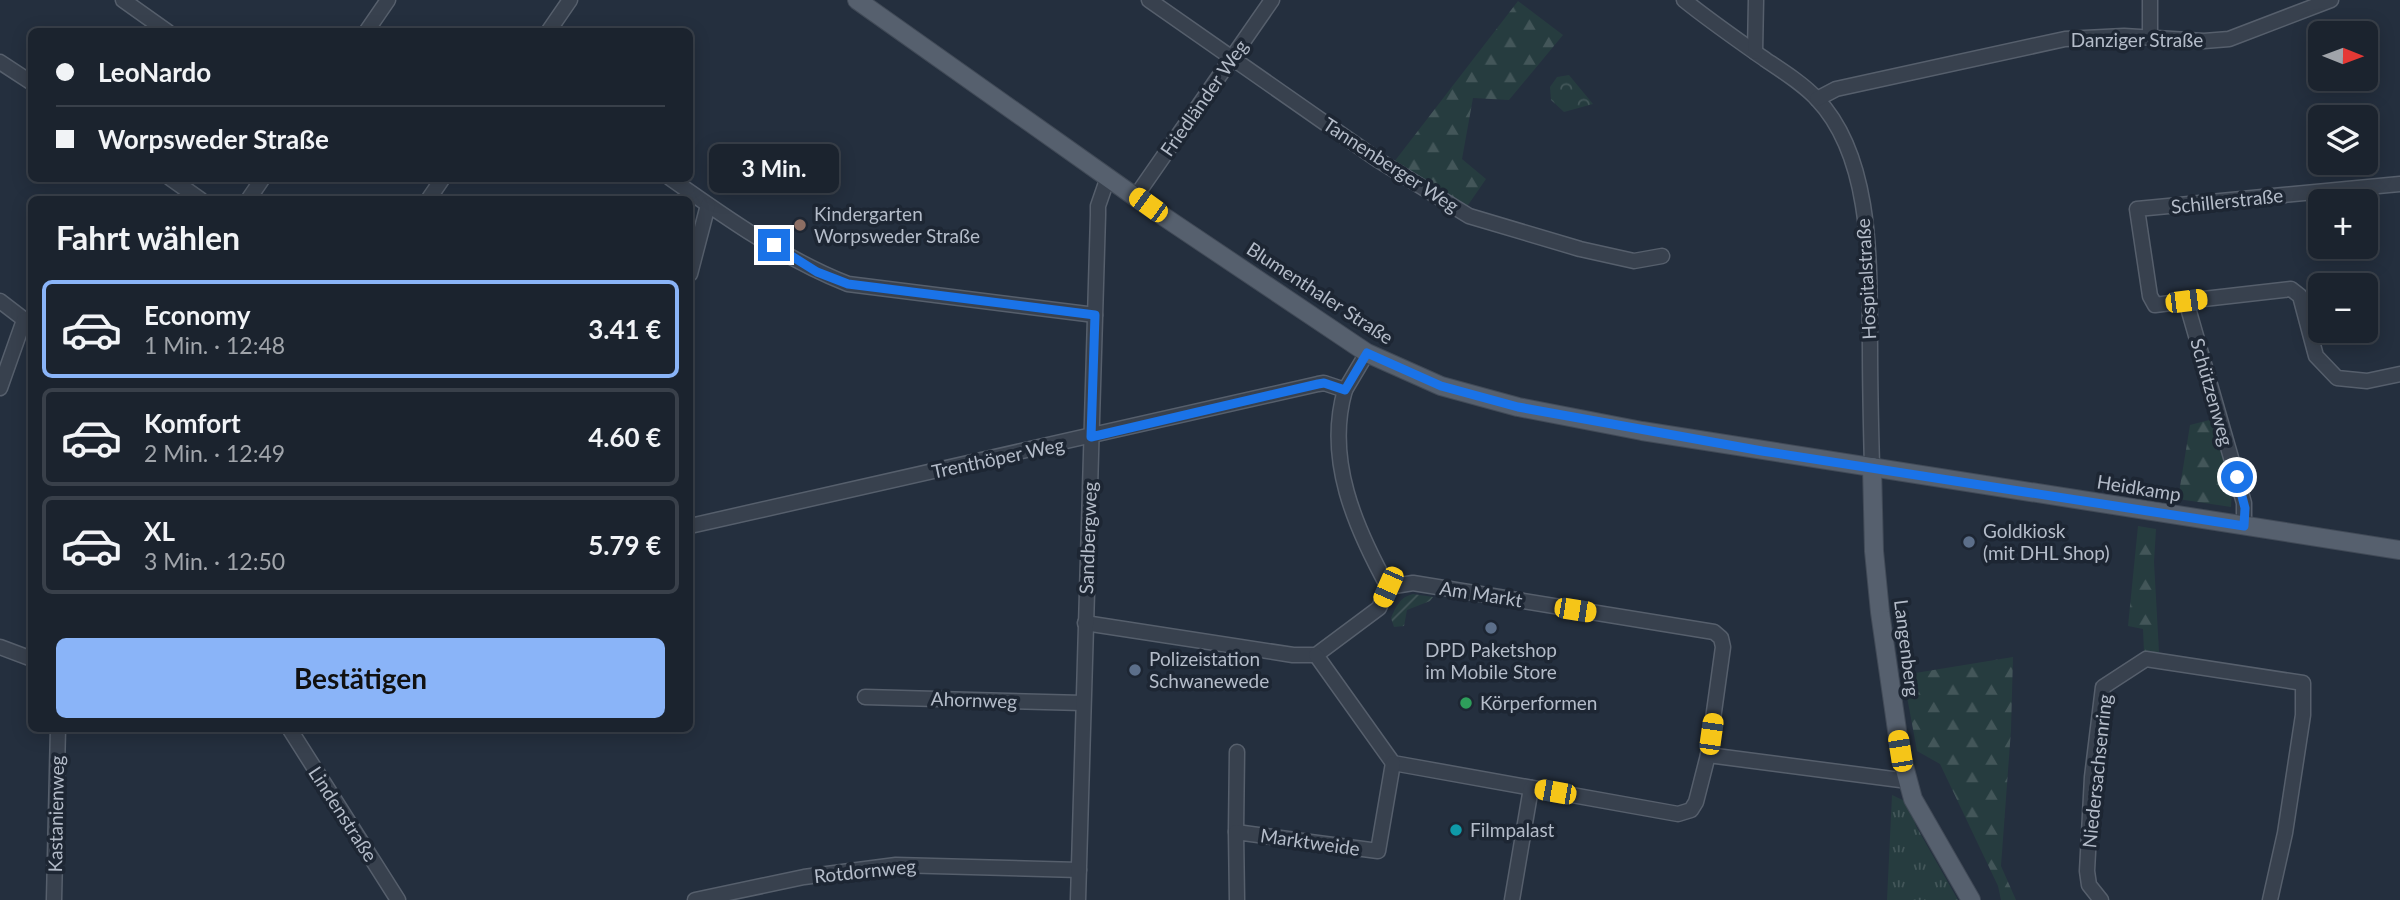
<!DOCTYPE html>
<html lang="de">
<meta charset="utf-8">
<style>
:root{--surface:#1b232e;--page:#282f3a;--text:#f1f3f6;--muted:#a0a4aa;--line:#39404a;--accent:#8ab4f8}
body{margin:0;font-family:Lato,sans-serif;background:var(--page);color:var(--text);height:100vh;display:flex;flex-direction:column;font-size:26px;white-space:nowrap}
*{box-sizing:border-box;margin:0}
p{font-size:23px;color:var(--muted)}
.icon{flex:none;width:38px;height:38px;fill:none;stroke:currentColor;stroke-width:2;stroke-linecap:round;stroke-linejoin:round}
.map{position:relative;flex:1;overflow:hidden}
.sheet{position:absolute;left:28px;top:196px;width:665px;height:536px;display:flex;flex-direction:column;background:var(--surface);border-radius:10px;box-shadow:0 4px 18px #0003,0 0 0 2px var(--line)}
.sheet>*{flex:none}
.hud{position:absolute;left:28px;top:28px;width:665px;height:154px;border-radius:10px;box-shadow:0 4px 18px #0003,0 0 0 2px var(--line);display:grid;align-content:center;height:154px;padding:0 28px;background:var(--surface)}
.needle{width:46px;rotate:91deg}
.buttons{position:absolute;left:2308px;top:21px;display:grid;gap:14px}
.buttons a{display:grid;place-items:center;width:70px;height:70px;border-radius:10px;background:var(--surface);box-shadow:0 4px 18px #0003,0 0 0 2px var(--line);font-size:35px}
.end{position:absolute;width:32px;height:32px;margin:-16px;border:9px solid #1a73e8;background:#fff;box-shadow:0 0 0 4px #fff}
.from{border-radius:50%}
.bubble{position:absolute;height:49px;border-radius:10px;background:var(--surface);box-shadow:0 4px 18px #0003,0 0 0 2px var(--line);font-size:23px;font-weight:700;line-height:49px;text-align:center}
.car{position:absolute;width:21px;height:42px;margin:-21px -10px;border-radius:9px;box-shadow:0 0 5px 2px #0007;background:linear-gradient(#f5c518 24%,#345 0 40%,#f5c518 0 76%,#345 0 86%,#f5c518 0)}
.hud b{display:flex;align-items:center;gap:24px;height:66px;font-size:26px}
.hud b+b{border-top:2px solid var(--line)}
.hud i{width:18px;height:18px;background:var(--text)}
ul{padding:0;list-style:none}
li{display:flex;align-items:center;gap:21px;height:98px;margin:0 14px 10px;padding:0 14px;border:4px solid var(--line);border-radius:10px}
li div{flex:1}
li b{display:block;font-size:26px}
li em{font-style:normal;font-weight:700}
li.on{border-color:var(--accent)}
li>.icon{width:63px;height:63px;stroke-width:1.5}
h2{padding:0 28px;font-size:32px;line-height:84px}
.cta{display:flex;gap:14px;margin-top:auto;padding:14px 28px}
.cta a{flex:1;height:80px;border-radius:10px;background:var(--accent);color:#111;font-size:28px;font-weight:700;line-height:80px;text-align:center}
.map>svg:first-child{display:block}
.grass{fill:url(#grass-tufts)}
.forest{fill:url(#forest-firs)}
.park{fill:url(#park-crowns)}
.garden{fill:url(#garden-furrows)}
.lines{fill:none;stroke-linecap:round;stroke-linejoin:round}
.minor-casing{stroke:#565f6c;stroke-width:17}
.major-casing{stroke:#414a57;stroke-width:20}
.minor{stroke:#38414e;stroke-width:14}
.major{stroke:#56606e;stroke-width:18}
.route{stroke:#1a73e8;stroke-width:9}
.education-dot{fill:#8d6e63;stroke:#1d2633;stroke-width:2.5}
.service-dot{fill:#5c6f8a;stroke:#1d2633;stroke-width:2.5}
.leisure-dot{fill:#2e9e5b;stroke:#1d2633;stroke-width:2.5}
.culture-dot{fill:#0f9aa8;stroke:#1d2633;stroke-width:2.5}
.labels{text-anchor:middle;stroke-width:7;stroke-linejoin:round;paint-order:stroke}
.street-label{font-size:19px;fill:#b4bcc9;stroke:#1d2633}
.poi-label{font-size:19px;fill:#b4bcc9;stroke:#1d2633;text-anchor:start}
</style>
<div class="map">
<svg width="2400" height="900" viewBox="0 0 2400 900">
<defs>
<pattern id="grass-tufts" width="24" height="20" patternUnits="userSpaceOnUse" patternTransform="scale(1.75)"><rect width="24" height="20" fill="#263c3f"/><path d="M3 7l-1-3M5 7V3M7 7l1-3M15 17l-1-3M17 17v-4M19 17l1-3" fill="none" stroke="#435659"/></pattern>
<pattern id="forest-firs" width="22" height="20" patternUnits="userSpaceOnUse" patternTransform="scale(1.75)"><rect width="22" height="20" fill="#263c3f"/><path d="M5 1l3.5 6h-7zM16 11l3.5 6h-7z" fill="#435659"/></pattern>
<pattern id="park-crowns" width="20" height="18" patternUnits="userSpaceOnUse" patternTransform="scale(1.75)"><rect width="20" height="18" fill="#263c3f"/><path d="M2 6a3 3 0 1 1 6 0M12 15a3 3 0 1 1 6 0" fill="none" stroke="#435659"/></pattern>
<pattern id="garden-furrows" width="10" height="10" patternUnits="userSpaceOnUse" patternTransform="scale(1.75)"><rect width="10" height="10" fill="#263c3f"/><path d="M-1 1l2-2M0 10L10 0M9 11l2-2" fill="none" stroke="#435659"/></pattern>
</defs>
<rect width="100%" height="100%" fill="#242f3e"/>
<path class="grass" d="M1892 795 1909 803 1916 826 1958 900H1887Z"/>
<g class="forest">
<path d="M1518 1 1563 35 1509 100 1473 98 1462 159 1486 179 1466 208 1394 162Z"/>
<path d="M2213 419 2232 487 2231 507 2178 499 2190 425Z"/>
<path d="M2138 526 2156 529 2154 562 2159 652H2144L2143 629 2128 626Z"/>
<path d="M2013 657 2011 730 2001 866 2016 900H2001L1998 886 1940 764 1917 751 1903 675Z"/>
</g>
<path class="park" d="M1569 75 1593 104 1564 112 1551 100 1550 87 1557 77Z"/>
<path class="garden" d="M1413 594 1433 597 1430 601 1407 610 1404 626 1394 627 1391 618C1396 606 1400 597 1413 594Z"/>
<g class="lines">
<g class="minor-casing">
<g id="minor">
<path d="M123 0 168 32"/>
<path d="M1149 0 1378 160 1469 216 1580 249 1634 261 1662 256"/>
<path d="M1684 0C1710 21 1739 41 1766 60 1784 72 1803 84 1817 99 1875 160 1869 272 1870 349 1870 389 1871 428 1872 467"/>
<path d="M2150 0V36"/>
<path d="M366 32 388 0"/>
<path d="M548 32 570 0"/>
<path d="M1755 52 1756 0"/>
<path d="M0 62 32 83"/>
<path d="M1817 99 1836 89 2065 39 2124 36 2204 41 2229 39 2331 0"/>
<path d="M170 178 201 200"/>
<path d="M670 178C725 217 786 260 848 284L1095 315"/>
<path d="M1136 196 1272 0"/>
<path d="M248 200 263 178"/>
<path d="M428 200 443 178"/>
<path d="M690 274 708 205"/>
<path d="M0 301 30 324"/>
<path d="M2186 301 2291 289 2300 296 2316 356 2337 378 2367 381 2400 374"/>
<path d="M0 388 24 320"/>
<path d="M1345 390C1325 459 1355 527 1388 587"/>
<path d="M690 526 1318 384 1324 383 1345 390 1367 353"/>
<path d="M2244 526V503L2186 301 2155 305 2150 296 2137 209 2400 184"/>
<path d="M1085 623 1293 655H1316L1379 608 1388 587 1413 583 1714 632 1721 638 1723 647 1708 755 1908 781"/>
<path d="M0 647 32 659"/>
<path d="M1316 655 1393 763 1678 814 1691 810 1696 802 1708 755"/>
<path d="M865 697 1083 703"/>
<path d="M289 728 398 900"/>
<path d="M1236 832 1237 752"/>
<path d="M54 900 58 728"/>
<path d="M695 900 804 877 896 865 1079 870"/>
<path d="M1078 900 1098 215V206L1108 177"/>
<path d="M1237 900 1236 832 1378 851 1393 763"/>
<path d="M1512 900 1531 788"/>
<path d="M2101 900 2089 885 2087 871 2092 777 2103 687 2146 659 2303 683V715L2285 833 2270 900"/>
</g>
</g>
<g class="major-casing">
<g id="major">
<path d="M857 0 1148 206 1367 353 1441 386 1518 407 1642 431 2400 550"/>
<path d="M1872 467 1874 551 1880 612 1900 751 1913 799 1971 900"/>
</g>
</g>
<use href="#minor" class="minor"/>
<use href="#major" class="major"/>
</g>
<g class="lines">
<path class="route" d="M774 245 817 272 848 284 1095 315 1091 437 1318 384 1324 383 1345 390 1367 353 1441 386 1518 407 1762 451 2244 526 2245 508 2237 477"/>
</g>
<circle class="education-dot" cx="800" cy="225" r="7"/>
<g class="service-dot">
<circle cx="1969" cy="542" r="7"/>
<circle cx="1491" cy="628" r="7"/>
<circle cx="1135" cy="670" r="7"/>
</g>
<circle class="leisure-dot" cx="1466" cy="703" r="7"/>
<circle class="culture-dot" cx="1456" cy="830" r="7"/>
<g class="labels">
<g class="street-label">
<text x="2137" y="47">Danziger Straße</text>
<text transform="translate(1204 98) rotate(-55)" y="7">Friedländer Weg</text>
<text transform="translate(1391 165) rotate(33)" y="7">Tannenberger Weg</text>
<text transform="translate(2227 201) rotate(-6)" y="7">Schillerstraße</text>
<text transform="translate(1866 279) rotate(-93)" y="7">Hospitalstraße</text>
<text transform="translate(1320 293) rotate(33)" y="7">Blumenthaler Straße</text>
<text transform="translate(2212 392) rotate(74)" y="7">Schützenweg</text>
<text transform="translate(998 458) rotate(-12)" y="7">Trenthöper Weg</text>
<text transform="translate(2139 488) rotate(9)" y="7">Heidkamp</text>
<text transform="translate(1088 538) rotate(-88)" y="7">Sandbergweg</text>
<text transform="translate(1481 594) rotate(9)" y="7">Am Markt</text>
<text transform="translate(1907 648) rotate(83)" y="7">Langenberg</text>
<text transform="translate(974 700) rotate(2)" y="7">Ahornweg</text>
<text transform="translate(2097 771) rotate(-84)" y="7">Niedersachsenring</text>
<text transform="translate(56 814) rotate(-89)" y="7">Kastanienweg</text>
<text transform="translate(343 814) rotate(57)" y="7">Lindenstraße</text>
<text transform="translate(1310 842) rotate(8)" y="7">Marktweide</text>
<text transform="translate(865 871) rotate(-6)" y="7">Rotdornweg</text>
</g>
<g class="poi-label">
<text x="814" y="221">Kindergarten<tspan x="814" dy="22">Worpsweder Straße</tspan></text>
<text x="1983" y="538">Goldkiosk<tspan x="1983" dy="22">(mit DHL Shop)</tspan></text>
<text x="1491" y="657" text-anchor="middle">DPD Paketshop<tspan x="1491" dy="22">im Mobile Store</tspan></text>
<text x="1149" y="666">Polizeistation<tspan x="1149" dy="22">Schwanewede</tspan></text>
<text x="1480" y="710">Körperformen</text>
<text x="1470" y="837">Filmpalast</text>
</g>
</g>
</svg>
<div class="buttons">
<a><svg class="needle" viewBox="-14 -14 28 28"><path d="M0-13l5 13h-10z" fill="#e53935"/><path d="M0 13l5-13h-10z" fill="#a0a4aa"/></svg></a>
<a><svg class="icon" aria-label="layers" viewBox="0 0 24 24"><path d="M12 4l9 5-9 5-9-5zM3 14l9 5 9-5"/></svg></a>
<a>+</a>
<a>−</a>
</div>
<i class="end from" style="left:2237px;top:477px"></i>
<i class="end" style="left:774px;top:245px"></i>
<div class="bubble" style="left:709px;top:144px;width:130px">3 Min.</div>
<i class="car" style="left:1148px;top:205px;rotate:306deg"></i>
<i class="car" style="left:2186px;top:301px;rotate:83deg"></i>
<i class="car" style="left:1388px;top:587px;rotate:204deg"></i>
<i class="car" style="left:1575px;top:610px;rotate:99deg"></i>
<i class="car" style="left:1711px;top:734px;rotate:8deg"></i>
<i class="car" style="left:1900px;top:751px;rotate:351deg"></i>
<i class="car" style="left:1555px;top:792px;rotate:280deg"></i>
<div class="hud">
<b><i class="from"></i>LeoNardo</b>
<b><i></i>Worpsweder Straße</b>
</div>
<section class="sheet">
<h2>Fahrt wählen</h2>
<ul>
<li class="on"><svg class="icon" aria-label="car" viewBox="0 0 24 24"><path d="M5 17H2v-5l4-1 3-4h7l3 4 3 1v5h-3M9 17h6M6 11h13"/><circle cx="7" cy="17" r="2"/><circle cx="17" cy="17" r="2"/></svg><div><b>Economy</b><p>1 Min. · 12:48</p></div><em>3.41 €</em></li>
<li><svg class="icon" aria-label="car" viewBox="0 0 24 24"><path d="M5 17H2v-5l4-1 3-4h7l3 4 3 1v5h-3M9 17h6M6 11h13"/><circle cx="7" cy="17" r="2"/><circle cx="17" cy="17" r="2"/></svg><div><b>Komfort</b><p>2 Min. · 12:49</p></div><em>4.60 €</em></li>
<li><svg class="icon" aria-label="car" viewBox="0 0 24 24"><path d="M5 17H2v-5l4-1 3-4h7l3 4 3 1v5h-3M9 17h6M6 11h13"/><circle cx="7" cy="17" r="2"/><circle cx="17" cy="17" r="2"/></svg><div><b>XL</b><p>3 Min. · 12:50</p></div><em>5.79 €</em></li>
</ul>
<div class="cta"><a>Bestätigen</a></div>
</section>
</div>
